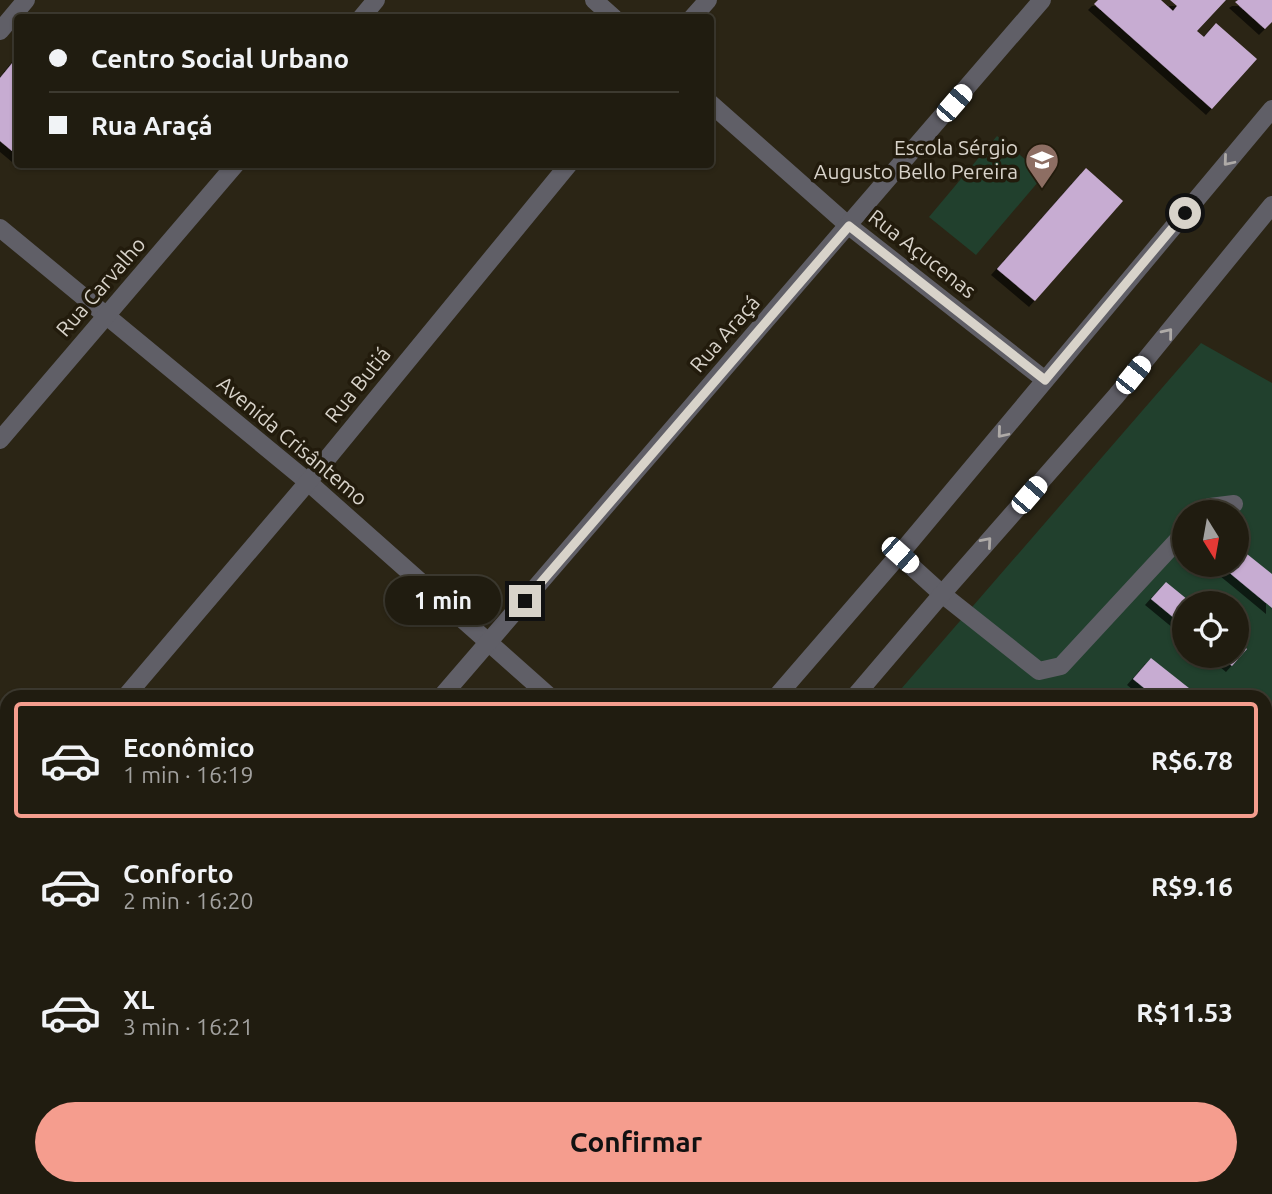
<!DOCTYPE html>
<html lang="pt">
<meta charset="utf-8">
<style>
:root{--surface:#201c10;--page:#2d291e;--text:#f1f3f6;--muted:#a2a19f;--line:#3d3a30;--accent:#f59d8e}
body{margin:0;font-family:Ubuntu,sans-serif;background:var(--page);color:var(--text);height:100vh;display:flex;flex-direction:column;font-size:26px;white-space:nowrap}
*{box-sizing:border-box;margin:0}
p{font-size:23px;color:var(--muted)}
.icon{flex:none;width:38px;height:38px;fill:none;stroke:currentColor;stroke-width:2;stroke-linecap:round;stroke-linejoin:round}
.map{position:relative;flex:1;overflow:hidden}
.drawer{position:absolute;left:0px;top:690px;width:1272px;height:506px;display:flex;flex-direction:column;background:var(--surface);border-radius:21px 21px 0 0;box-shadow:0 2px 5px #0004,0 0 0 2px var(--line)}
.drawer>*{flex:none}
.guide{position:absolute;left:14px;top:14px;width:700px;height:154px;border-radius:7px;box-shadow:0 2px 5px #0004,0 0 0 2px var(--line);display:grid;align-content:center;height:154px;padding:0 35px;background:var(--surface)}
.needle{width:46px;rotate:169deg}
.buttons{position:absolute;left:1172px;top:500px;display:grid;gap:14px}
.buttons a{display:grid;place-items:center;width:77px;height:77px;border-radius:50%;background:var(--surface);box-shadow:0 2px 5px #0004,0 0 0 2px var(--line);font-size:35px}
.end{position:absolute;width:32px;height:32px;margin:-16px;border:9px solid #d8d3ca;background:#111;box-shadow:0 0 0 4px #111}
.from{border-radius:50%}
.bubble{position:absolute;height:49px;border-radius:24px;background:var(--surface);box-shadow:0 2px 5px #0004,0 0 0 2px var(--line);font-size:23px;font-weight:700;line-height:49px;text-align:center}
.car{position:absolute;width:21px;height:42px;margin:-21px -10px;border-radius:9px;box-shadow:0 0 5px 2px #0007;background:linear-gradient(#fff 24%,#345 0 40%,#fff 0 76%,#345 0 86%,#fff 0)}
.guide b{display:flex;align-items:center;gap:24px;height:66px;font-size:26px}
.guide b+b{border-top:2px solid var(--line)}
.guide i{width:18px;height:18px;background:var(--text)}
ul{padding:12px 0 0;list-style:none}
li{display:flex;align-items:center;gap:21px;height:116px;margin:0 14px 10px;padding:0 21px;border:4px solid transparent;border-radius:7px}
li div{flex:1}
li b{display:block;font-size:26px}
li em{font-style:normal;font-weight:700}
li.selected{border-color:var(--accent)}
li>.icon{width:63px;height:63px;stroke-width:1.5}
.cta{display:flex;gap:14px;margin-top:auto;padding:14px 35px}
.cta a{flex:1;height:80px;border-radius:42px;background:var(--accent);color:#111;font-size:28px;font-weight:700;line-height:80px;text-align:center}
.map>svg:first-child{display:block}
.green{fill:#21402d;fill-rule:evenodd}
.building{fill:#c7acd2;filter:url(#shadow)}
.lines{fill:none;stroke-linecap:round;stroke-linejoin:round}
.minor{stroke:#605f67;stroke-width:18}
.oneway{stroke:#aeaaa7}
.route{stroke:#d8d3ca;stroke-width:9}
.labels{text-anchor:middle;stroke-width:7;stroke-linejoin:round;paint-order:stroke}
.poi-label{font-size:21px;fill:#d8d3ca;stroke:#221b0c;text-anchor:end}
.street-label{font-size:21px;fill:#d8d3ca;stroke:#221b0c}
</style>
<div class="map">
<svg width="1272" height="1194" viewBox="0 0 1272 1194">
<defs>
<filter id="shadow"><feDropShadow dx="-6" dy="6" stdDeviation="0" flood-color="#0009"/></filter>
</defs>
<rect width="100%" height="100%" fill="#2b2515"/>
<g class="green">
<path d="M997 136 1044 175 976 255 929 217Z"/>
<path d="M1201 343 1272 383V1194H465L470 1188H1265V696H895ZM1185 513H1237V565H1185ZM1185 604H1237V656H1185Z"/>
</g>
<g class="building">
<path d="M1098 0H1161L1173 11 1177 6 1170 0H1226L1197 31 1204 37 1216 23 1257 59 1212 109 1094 4Z"/>
<path d="M1238 0H1272V22L1265 29 1235 2Z"/>
<path d="M18 56V156L0 141V78Z"/>
<path d="M1086 168 1123 201 1035 301 997 269Z"/>
<path d="M1237 546 1272 574V608L1220 565H1237Z"/>
<path d="M1166 582 1193 604H1185V627L1151 599Z"/>
<path d="M1237 640 1247 649 1232 666 1220 656H1237Z"/>
<path d="M1151 658 1199 696H1154L1133 679Z"/>
<path d="M1265 751 1272 757V793L1265 788Z"/>
</g>
<g class="lines">
<g class="minor">
<path d="M594 0 614 18"/>
<path d="M361 18 376 0"/>
<path d="M692 18 708 0"/>
<path d="M0 31 26 0"/>
<path d="M710 103 849 226 1045 380"/>
<path d="M0 228 308 482 549 696"/>
<path d="M0 440 236 164"/>
<path d="M1204 513 1210 507 1234 504"/>
<path d="M899 555 942 594 1039 671 1061 666 1185 532"/>
<path d="M126 696 308 482 569 164"/>
<path d="M442 696 1042 0"/>
<path d="M777 696 899 555 1272 109"/>
<path d="M855 696 942 594 1116 396 1272 205"/>
<path d="M0 845 7 837"/>
<path d="M0 938 7 944"/>
<path d="M294 1188 301 1194"/>
<path d="M9 1194 14 1188"/>
<path d="M345 1194 350 1188"/>
<path d="M434 1194 439 1188"/>
</g>
</g>
<defs><path id="oneway-chevron" d="M-2-3.5L2.5 0L-2 3.5" fill="none" stroke-width="1.6" stroke-linecap="round" stroke-linejoin="round" transform="scale(1.75)"/></defs>
<g class="oneway">
<use href="#oneway-chevron" transform="translate(1228 161) rotate(130)"/>
<use href="#oneway-chevron" transform="translate(1168 333) rotate(-51)"/>
<use href="#oneway-chevron" transform="translate(1002 433) rotate(130)"/>
<use href="#oneway-chevron" transform="translate(987 542) rotate(-49)"/>
</g>
<g class="lines">
<path class="route" d="M525 601 849 226 1045 380 1185 213"/>
</g>
<defs>
<g id="school-pin" transform="scale(1.75)"><path d="M0 17L-7.5 6A9.5 9.5 0 1 1 7.5 6Z" fill="#8d6e63" stroke="#221b0c"/><path d="M0-5L7-2L0 1L-7-2ZM-4 1L0 2.5L4 1V4Q0 6-4 4Z" fill="#fff"/></g>
</defs>
<g fill-rule="evenodd">
<use href="#school-pin" x="1042" y="160"/>
</g>
<g class="labels">
<g class="poi-label">
<text x="1018" y="155">Escola Sérgio<tspan x="1018" dy="24">Augusto Bello Pereira</tspan></text>
</g>
<g class="street-label">
<text transform="translate(922 254) rotate(38)" y="7">Rua Açucenas</text>
<text transform="translate(101 287) rotate(-49)" y="7">Rua Carvalho</text>
<text transform="translate(725 334) rotate(-49)" y="7">Rua Araçá</text>
<text transform="translate(358 385) rotate(-51)" y="7">Rua Butiá</text>
<text transform="translate(292 441) rotate(40)" y="7">Avenida Crisântemo</text>
</g>
</g>
</svg>
<div class="buttons">
<a><svg class="needle" viewBox="-14 -14 28 28"><path d="M0-13l5 13h-10z" fill="#e53935"/><path d="M0 13l5-13h-10z" fill="#a2a19f"/></svg></a>
<a><svg class="icon" aria-label="locate" viewBox="0 0 24 24"><circle cx="12" cy="12" r="6"/><path d="M12 2v4M12 18v4M2 12h4M18 12h4"/></svg></a>
</div>
<i class="end from" style="left:1185px;top:213px"></i>
<i class="end" style="left:525px;top:601px"></i>
<div class="bubble" style="left:385px;top:576px;width:116px">1 min</div>
<i class="car" style="left:954px;top:103px;rotate:41deg"></i>
<i class="car" style="left:1133px;top:375px;rotate:39deg"></i>
<i class="car" style="left:1029px;top:495px;rotate:41deg"></i>
<i class="car" style="left:900px;top:555px;rotate:132deg"></i>
<div class="guide">
<b><i class="from"></i>Centro Social Urbano</b>
<b><i></i>Rua Araçá</b>
</div>
<section class="drawer">
<ul>
<li class="selected"><svg class="icon" aria-label="car" viewBox="0 0 24 24"><path d="M5 17H2v-5l4-1 3-4h7l3 4 3 1v5h-3M9 17h6M6 11h13"/><circle cx="7" cy="17" r="2"/><circle cx="17" cy="17" r="2"/></svg><div><b>Econômico</b><p>1 min · 16:19</p></div><em>R$6.78</em></li>
<li><svg class="icon" aria-label="car" viewBox="0 0 24 24"><path d="M5 17H2v-5l4-1 3-4h7l3 4 3 1v5h-3M9 17h6M6 11h13"/><circle cx="7" cy="17" r="2"/><circle cx="17" cy="17" r="2"/></svg><div><b>Conforto</b><p>2 min · 16:20</p></div><em>R$9.16</em></li>
<li><svg class="icon" aria-label="car" viewBox="0 0 24 24"><path d="M5 17H2v-5l4-1 3-4h7l3 4 3 1v5h-3M9 17h6M6 11h13"/><circle cx="7" cy="17" r="2"/><circle cx="17" cy="17" r="2"/></svg><div><b>XL</b><p>3 min · 16:21</p></div><em>R$11.53</em></li>
</ul>
<div class="cta"><a>Confirmar</a></div>
</section>
</div>
